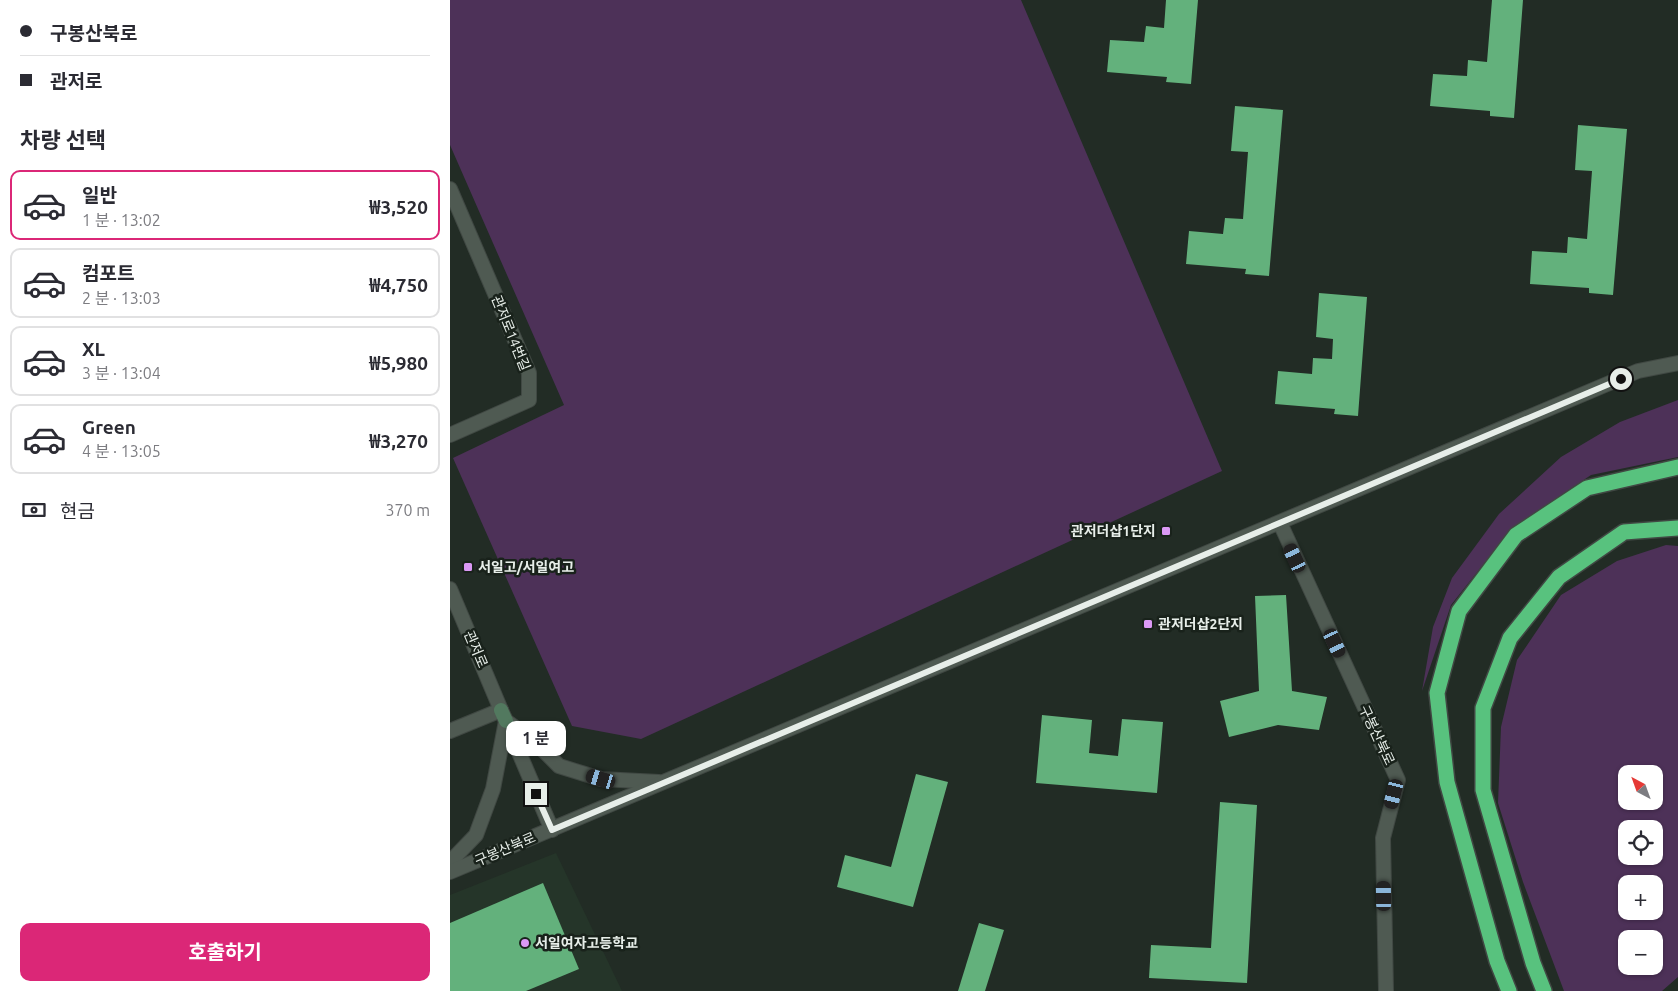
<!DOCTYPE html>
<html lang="ko">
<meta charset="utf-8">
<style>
:root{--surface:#fff;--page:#f2f2f3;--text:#2b2b33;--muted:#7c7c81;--line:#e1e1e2;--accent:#db2777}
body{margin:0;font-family:Ubuntu,"Noto Sans KR",sans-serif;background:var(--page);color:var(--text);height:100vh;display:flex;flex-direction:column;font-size:19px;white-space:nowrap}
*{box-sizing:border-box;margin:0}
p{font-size:16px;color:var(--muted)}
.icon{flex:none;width:28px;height:28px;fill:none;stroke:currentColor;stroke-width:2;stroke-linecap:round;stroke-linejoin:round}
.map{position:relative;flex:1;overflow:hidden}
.details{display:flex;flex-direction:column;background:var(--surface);width:450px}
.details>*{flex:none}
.top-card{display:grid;align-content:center;height:110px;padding:0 20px;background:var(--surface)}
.needle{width:32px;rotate:319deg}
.controls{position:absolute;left:1168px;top:765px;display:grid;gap:10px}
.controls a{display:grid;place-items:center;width:45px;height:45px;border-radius:10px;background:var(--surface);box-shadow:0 1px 4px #0004;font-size:25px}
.end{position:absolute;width:22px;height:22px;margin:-11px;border:6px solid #e7eee9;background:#111;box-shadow:0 0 0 2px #111}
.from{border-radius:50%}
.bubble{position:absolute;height:35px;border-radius:10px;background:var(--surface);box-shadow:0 1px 4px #0004;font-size:16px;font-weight:700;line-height:35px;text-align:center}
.car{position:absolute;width:15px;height:30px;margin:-15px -8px;border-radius:6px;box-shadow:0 0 4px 1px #0007;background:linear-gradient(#222 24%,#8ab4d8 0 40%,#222 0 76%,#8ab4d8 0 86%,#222 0)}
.top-card b{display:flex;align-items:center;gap:18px;height:48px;font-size:19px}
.top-card b+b{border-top:1px solid var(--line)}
.top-card i{width:12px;height:12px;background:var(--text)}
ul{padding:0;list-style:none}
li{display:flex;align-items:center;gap:15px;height:70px;margin:0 10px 8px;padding:0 10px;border:2px solid var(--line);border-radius:10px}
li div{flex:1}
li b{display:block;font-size:19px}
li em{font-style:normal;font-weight:700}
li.selected{border-color:var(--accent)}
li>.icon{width:45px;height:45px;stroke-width:1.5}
h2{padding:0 20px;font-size:22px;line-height:60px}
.pay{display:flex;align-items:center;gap:12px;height:55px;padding:0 20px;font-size:19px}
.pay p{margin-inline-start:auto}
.button{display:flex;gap:10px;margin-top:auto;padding:10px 20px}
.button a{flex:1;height:58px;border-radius:10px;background:var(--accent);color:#fff;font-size:20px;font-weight:700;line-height:58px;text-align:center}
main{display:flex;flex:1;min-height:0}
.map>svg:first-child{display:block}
.built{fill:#253529}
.green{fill:#4d3158;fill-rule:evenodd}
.building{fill:#63b17c}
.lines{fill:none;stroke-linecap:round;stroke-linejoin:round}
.minor-casing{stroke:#404843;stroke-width:16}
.tertiary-casing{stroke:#404843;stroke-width:16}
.secondary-casing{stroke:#404843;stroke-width:16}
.motorway-casing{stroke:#404843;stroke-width:18}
.minor{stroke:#4f5a52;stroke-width:14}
.tertiary{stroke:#4f5a52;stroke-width:14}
.secondary{stroke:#52795f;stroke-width:14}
.motorway{stroke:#58c27e;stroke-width:15}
.route{stroke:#e7eee9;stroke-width:6}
.poi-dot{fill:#db99f5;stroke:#19221b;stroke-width:2}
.labels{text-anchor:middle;stroke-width:5;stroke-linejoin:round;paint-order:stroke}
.street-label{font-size:14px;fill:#e7eee9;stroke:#19221b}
.poi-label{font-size:14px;font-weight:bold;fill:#e7eee9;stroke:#19221b;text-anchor:start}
</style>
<main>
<section class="details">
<div class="top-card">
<b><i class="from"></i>구봉산북로</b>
<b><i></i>관저로</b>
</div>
<h2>차량 선택</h2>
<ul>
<li class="selected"><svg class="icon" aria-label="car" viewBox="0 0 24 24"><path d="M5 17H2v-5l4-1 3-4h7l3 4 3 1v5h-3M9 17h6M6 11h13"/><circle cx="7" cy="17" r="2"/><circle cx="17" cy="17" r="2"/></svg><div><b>일반</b><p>1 분 · 13:02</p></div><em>₩3,520</em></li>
<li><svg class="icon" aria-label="car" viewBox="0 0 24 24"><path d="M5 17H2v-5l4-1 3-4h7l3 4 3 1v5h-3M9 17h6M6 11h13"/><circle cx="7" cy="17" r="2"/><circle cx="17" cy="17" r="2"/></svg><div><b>컴포트</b><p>2 분 · 13:03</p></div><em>₩4,750</em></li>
<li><svg class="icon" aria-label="car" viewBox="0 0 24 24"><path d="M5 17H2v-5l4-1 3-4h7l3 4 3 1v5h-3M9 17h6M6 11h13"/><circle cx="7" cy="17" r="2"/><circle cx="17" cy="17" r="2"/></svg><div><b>XL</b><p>3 분 · 13:04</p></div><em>₩5,980</em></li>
<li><svg class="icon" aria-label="car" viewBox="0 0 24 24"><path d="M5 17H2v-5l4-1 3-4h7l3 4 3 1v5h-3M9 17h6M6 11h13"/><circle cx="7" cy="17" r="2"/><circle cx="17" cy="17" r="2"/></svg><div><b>Green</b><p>4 분 · 13:05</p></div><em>₩3,270</em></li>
</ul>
<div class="pay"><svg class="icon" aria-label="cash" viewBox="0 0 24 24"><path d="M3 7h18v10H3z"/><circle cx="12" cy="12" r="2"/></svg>현금<p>370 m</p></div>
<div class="button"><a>호출하기</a></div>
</section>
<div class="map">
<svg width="1228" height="991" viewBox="0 0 1228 991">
<rect width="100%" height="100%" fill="#222c25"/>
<path class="built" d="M106 853 172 991H0V895Z"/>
<g class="green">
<path d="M0 0H571L772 471 191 739 122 726 3 458 114 405 0 145Z"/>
<path d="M1228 400V457L1141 475 1062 528 1001 605 972 691 983 627 1002 578 1049 514 1111 457 1170 422Z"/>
<path d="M1216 545 1228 546V977L1212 991H1114L1073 882 1048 803 1051 727 1067 660 1111 595 1167 561ZM1176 774H1204V801H1176ZM1176 829H1204V856H1176ZM1176 884H1204V911H1176ZM1176 939H1204V966H1176Z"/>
</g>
<g class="building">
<path d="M716 0H748L741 84 716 82 717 77 657 72 660 40 694 42 696 26 714 28Z"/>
<path d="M1042 0H1073L1064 118 1040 116V111L980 106 983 74 1017 76 1018 60 1037 62Z"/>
<path d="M785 106 833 110 819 276 795 274 796 269 736 264 739 231 773 234 775 218 793 219 798 152 781 151Z"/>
<path d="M1128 125 1177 129 1163 295 1139 293V288L1080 284 1082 251 1117 253 1118 237 1137 239 1142 171 1125 170Z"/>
<path d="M869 293 917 297 908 416 884 414 885 409 825 404 828 371 862 374 863 358 882 359 883 339 866 337Z"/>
<path d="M836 595 842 691 877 697 869 730 828 725 779 737 770 701 809 691 805 596Z"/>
<path d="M592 715 642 720 639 753 668 756 672 719 713 722 707 793 586 783Z"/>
<path d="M466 774 498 782 463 907 387 887 395 855 441 867Z"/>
<path d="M770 802 807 805 797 983 699 978 701 945 761 948Z"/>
<path d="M93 883 129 969 76 991H0V923Z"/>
<path d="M529 923 554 930 535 991H508Z"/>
</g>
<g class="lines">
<g class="minor-casing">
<g id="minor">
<path d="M0 189 79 373V400L0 435"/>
<path d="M830 523 948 780 933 838 936 991"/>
<path d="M0 731 51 710"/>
</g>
</g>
<g class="tertiary-casing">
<g id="tertiary">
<path d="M0 589 51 710"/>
<path d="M56 721 84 741 109 766 151 779 209 782"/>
<path d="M56 722 102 830"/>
<path d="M0 862 26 835 43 789 56 721"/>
<path d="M0 872 1188 371 1228 363"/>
</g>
</g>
<g class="secondary-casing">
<path id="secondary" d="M51 710 56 721"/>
</g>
<g class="motorway-casing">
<g id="motorway">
<path d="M1059 991 1047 961 997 782 987 693 1009 611 1066 535 1137 488 1228 467"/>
<path d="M1094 991 1083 963 1033 790V708L1060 638 1109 577 1174 532 1228 528"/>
</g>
</g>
<use href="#minor" class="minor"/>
<use href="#tertiary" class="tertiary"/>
<use href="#secondary" class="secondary"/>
<use href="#motorway" class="motorway"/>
</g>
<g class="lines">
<path class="route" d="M86 794 102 830 1171 379"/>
</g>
<g class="poi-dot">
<rect x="711" y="526" width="10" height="10" rx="2.5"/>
<rect x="13" y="562" width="10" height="10" rx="2.5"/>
<rect x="693" y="619" width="10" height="10" rx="2.5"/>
<circle cx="75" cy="943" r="5"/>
</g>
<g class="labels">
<g class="street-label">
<text transform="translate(61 333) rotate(68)" y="5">관저로14번길</text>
<text transform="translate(26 649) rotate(67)" y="5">관저로</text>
<text transform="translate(927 735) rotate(65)" y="5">구봉산북로</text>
<text transform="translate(55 849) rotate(-23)" y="5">구봉산북로</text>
</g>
<g class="poi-label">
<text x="706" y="536" text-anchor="end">관저더샵1단지</text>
<text x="28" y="572">서일고/서일여고</text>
<text x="708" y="629">관저더샵2단지</text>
<text x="85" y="948">서일여자고등학교</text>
</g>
</g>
</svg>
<div class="controls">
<a><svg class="needle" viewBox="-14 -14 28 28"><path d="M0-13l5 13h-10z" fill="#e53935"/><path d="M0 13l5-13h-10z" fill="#7c7c81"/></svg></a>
<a><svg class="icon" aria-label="locate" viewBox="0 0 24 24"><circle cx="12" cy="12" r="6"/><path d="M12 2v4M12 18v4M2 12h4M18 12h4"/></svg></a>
<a>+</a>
<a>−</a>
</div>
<i class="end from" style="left:1171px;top:379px"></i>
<i class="end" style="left:86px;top:794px"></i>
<div class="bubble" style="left:56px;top:721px;width:60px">1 분</div>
<i class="car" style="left:845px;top:558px;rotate:335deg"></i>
<i class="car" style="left:885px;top:643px;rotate:155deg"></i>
<i class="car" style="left:151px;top:779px;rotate:287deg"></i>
<i class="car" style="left:944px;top:794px;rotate:194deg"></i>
<i class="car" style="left:934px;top:896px;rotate:359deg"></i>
</div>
</main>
